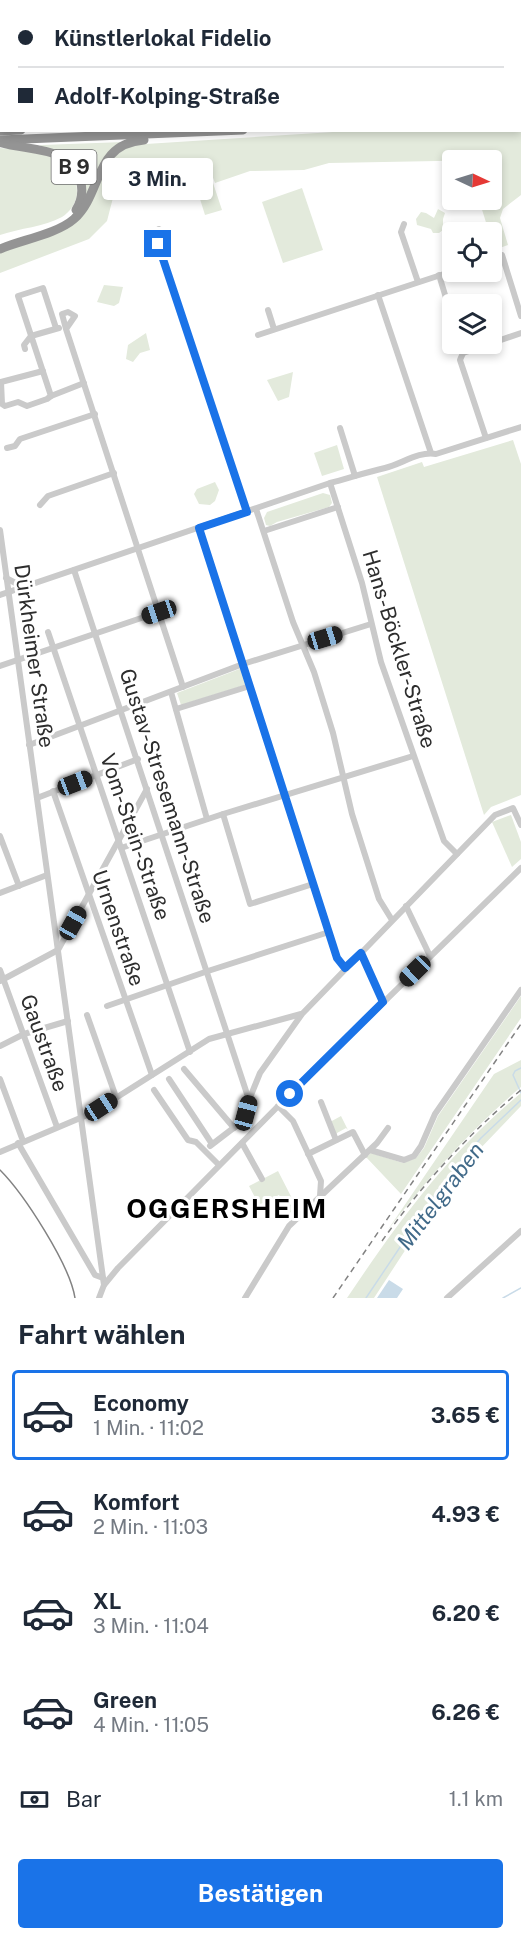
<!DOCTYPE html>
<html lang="de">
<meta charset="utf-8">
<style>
:root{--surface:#fff;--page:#f2f2f3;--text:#1f2937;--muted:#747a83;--line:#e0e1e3;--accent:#1a73e8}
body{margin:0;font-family:"Public Sans",sans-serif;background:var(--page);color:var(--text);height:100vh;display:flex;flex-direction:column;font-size:22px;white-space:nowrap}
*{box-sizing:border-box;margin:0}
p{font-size:20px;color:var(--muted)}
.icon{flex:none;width:33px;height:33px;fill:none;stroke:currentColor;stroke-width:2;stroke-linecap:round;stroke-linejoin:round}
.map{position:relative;height:1298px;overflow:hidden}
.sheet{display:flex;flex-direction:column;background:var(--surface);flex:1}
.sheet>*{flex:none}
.top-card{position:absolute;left:0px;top:0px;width:522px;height:132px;box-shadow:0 3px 9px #0003;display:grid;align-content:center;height:132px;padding:0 18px;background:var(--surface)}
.needle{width:39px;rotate:94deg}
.fabs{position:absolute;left:442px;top:150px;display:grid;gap:12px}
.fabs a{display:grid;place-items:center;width:60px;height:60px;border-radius:6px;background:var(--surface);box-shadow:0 3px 9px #0003;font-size:30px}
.end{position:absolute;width:27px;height:27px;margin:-14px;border:8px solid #1a73e8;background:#fff;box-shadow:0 0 0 3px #fff}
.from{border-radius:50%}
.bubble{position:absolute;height:42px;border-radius:6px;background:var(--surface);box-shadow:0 3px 9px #0003;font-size:20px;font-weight:700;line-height:42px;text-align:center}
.car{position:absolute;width:18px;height:36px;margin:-18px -9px;border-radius:8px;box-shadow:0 0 4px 2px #0007;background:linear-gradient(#222 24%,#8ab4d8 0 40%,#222 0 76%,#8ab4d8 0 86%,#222 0)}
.top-card b{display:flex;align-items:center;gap:21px;height:57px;font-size:22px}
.top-card b+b{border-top:2px solid var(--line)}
.top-card i{width:15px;height:15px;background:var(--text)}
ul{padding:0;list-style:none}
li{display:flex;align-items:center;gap:18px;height:90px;margin:0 12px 9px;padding:0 6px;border:3px solid transparent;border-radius:6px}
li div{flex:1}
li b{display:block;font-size:22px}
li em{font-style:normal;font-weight:700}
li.on{border-color:var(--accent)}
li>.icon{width:54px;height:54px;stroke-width:1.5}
h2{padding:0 18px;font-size:27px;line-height:72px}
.pay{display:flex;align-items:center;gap:15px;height:66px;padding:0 18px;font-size:22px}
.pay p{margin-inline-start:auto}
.action{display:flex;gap:12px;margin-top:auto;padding:12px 18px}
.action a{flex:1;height:69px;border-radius:6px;background:var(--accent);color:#fff;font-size:24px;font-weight:700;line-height:69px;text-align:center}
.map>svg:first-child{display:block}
.green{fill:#e3eadc}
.water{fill:#c9dbe8}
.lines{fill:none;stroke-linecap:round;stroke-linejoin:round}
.stream{stroke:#c9dbe8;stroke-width:1.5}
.minor{stroke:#cacaca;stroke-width:6}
.highway{stroke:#949494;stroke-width:9}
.tram{stroke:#828282;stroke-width:1.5}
.rail{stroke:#828282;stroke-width:1.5;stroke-dasharray:6 4.5;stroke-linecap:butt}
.route{stroke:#1a73e8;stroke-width:8}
.labels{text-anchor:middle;stroke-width:6;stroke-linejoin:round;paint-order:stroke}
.shield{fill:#fff;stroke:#6c6c6c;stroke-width:1.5}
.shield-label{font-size:20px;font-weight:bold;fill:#2d2d2d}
.street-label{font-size:21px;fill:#2d2d2d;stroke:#fff}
.water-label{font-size:22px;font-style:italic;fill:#416a89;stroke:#fff}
.district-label{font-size:27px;font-weight:bold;letter-spacing:1.5px;fill:#000;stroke:#fff}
</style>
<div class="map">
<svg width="521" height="1298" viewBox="0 0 521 1298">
<rect width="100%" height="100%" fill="#fff"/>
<g class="green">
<path d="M521 125V195L503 209 500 218 508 245 494 250 492 232H489L479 200H492V160L329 163 304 170 250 171 215 183 212 175 195 181 157 163 140 167 115 190 107 221 89 239 0 273V253L63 228 110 160 130 145 349 131 520 130Z"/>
<path d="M124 142 117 149 88 200 76 168 37 149 41 145Z"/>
<path d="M0 148C29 150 80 154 77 194 76 203 70 212 62 217 44 227 20 228 0 235Z"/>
<path d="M152 166 157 170 159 180 144 183 141 172 145 167Z"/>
<path d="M211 177 222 210 205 215 195 183Z"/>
<path d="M302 188 323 250 283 263 262 202Z"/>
<path d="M438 209 445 213 443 219V230L439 233H433L431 229 417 225 416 219 421 212 426 213 434 218Z"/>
<path d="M104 285 123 287 119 303 114 306 97 302Z"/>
<path d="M146 333 150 350 140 353 133 362 126 359 128 345Z"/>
<path d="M293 372 289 397 278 401 267 380Z"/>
<path d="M513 440 521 464V795L491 807 484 815 377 477 422 462 424 467Z"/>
<path d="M337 445 344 469 322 476 314 453Z"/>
<path d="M215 482 219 490 215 501 210 505 199 504 194 494 197 489Z"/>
<path d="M323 493 330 495 332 503 329 507 277 522 270 526 266 525 264 518 267 512Z"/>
<path d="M242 668 248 684 181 705 177 693Z"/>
<path d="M511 815 521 842V859L512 867 492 822Z"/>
<path d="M521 996V1018L401 1194 366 1157 371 1153 403 1163 416 1158 424 1148 438 1116Z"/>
<path d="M521 1060V1087C470 1130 427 1179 387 1231L494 1074Z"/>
<path d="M521 1093V1106L453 1177 374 1298H347C398 1222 449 1152 521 1093Z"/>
<path d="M341 1116 348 1130 346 1128 337 1133V1135L330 1122Z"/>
<path d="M278 1171 298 1210 291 1217 279 1195 259 1205 249 1186Z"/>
</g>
<path class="water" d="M389 1280 403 1289 397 1298H377Z"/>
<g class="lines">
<g class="stream">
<path d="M521 1068 515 1071 513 1075 521 1093"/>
<path d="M366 1298 439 1189 460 1162 481 1138 521 1100"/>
<path d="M503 1298 521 1288"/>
</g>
<g class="minor">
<path d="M10 0 11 2"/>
<path d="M404 224 401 232 418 282"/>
<path d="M159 229 157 240 247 512"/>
<path d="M492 258 502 255 521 316"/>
<path d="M439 275 453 321"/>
<path d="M378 295 431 453"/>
<path d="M268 310 274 329"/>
<path d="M56 328 43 288 18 296 51 396 84 383"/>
<path d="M66 329 62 314 68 312 75 316 66 329 183 687"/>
<path d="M258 335 453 271"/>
<path d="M492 343 521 333"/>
<path d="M460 344 463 353 460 360 486 438"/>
<path d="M25 349 24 345 31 336 59 328"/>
<path d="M463 353 490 344"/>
<path d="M43 371 1 382 2 404 5 406 18 402 27 406 47 399 51 396"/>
<path d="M340 428 355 476"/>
<path d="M7 448 15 446 20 439 95 414"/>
<path d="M330 483 362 583 381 662 444 841 457 854"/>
<path d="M40 505 48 496 114 473"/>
<path d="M256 509 293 622 314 672 333 733 352 814 379 899 392 920"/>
<path d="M199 528 337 958 345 968"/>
<path d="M0 530 104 1285"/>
<path d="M264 531 338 507"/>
<path d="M74 570 249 1100"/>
<path d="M6 578 23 587"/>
<path d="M0 595 330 483C349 478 367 472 385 468 402 464 418 451 436 454L521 427"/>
<path d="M48 632 190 1052"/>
<path d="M0 666 159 612"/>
<path d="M171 692 207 819"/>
<path d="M176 709 250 686"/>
<path d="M29 745 243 664 371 624"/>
<path d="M53 791 152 1075"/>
<path d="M37 798 138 759"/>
<path d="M223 814 250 904 313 884"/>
<path d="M0 836 19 886"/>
<path d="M121 848 223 814 413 756"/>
<path d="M0 893 47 875"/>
<path d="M406 906 430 956"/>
<path d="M361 953 383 1002"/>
<path d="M0 970 57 1127"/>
<path d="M0 981 58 950 147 789"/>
<path d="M107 1006 208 971 329 932"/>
<path d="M87 1015 116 1097"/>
<path d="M0 1046 24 1034 68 1021"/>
<path d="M184 1069 234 1128"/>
<path d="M0 1079 23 1141"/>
<path d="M169 1079 212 1144"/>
<path d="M154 1090 188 1140 196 1142 219 1165"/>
<path d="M321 1102 336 1140"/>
<path d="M278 1106 293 1121 321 1181 320 1196"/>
<path d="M243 1127 249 1100 260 1073 302 1014 495 815 513 808 521 825"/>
<path d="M18 1143 95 1275 103 1278"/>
<path d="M242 1143 262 1179"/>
<path d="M210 1146 240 1123 243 1127"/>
<path d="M370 1150 404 1160 414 1156 421 1146 435 1114 521 990"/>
<path d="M0 1152 92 1113 209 1039 301 1014"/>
<path d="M308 1154 353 1132 365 1155"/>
<path d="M99 1298 104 1285 118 1268 302 1082 521 868"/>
<path d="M245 1298 289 1226 377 1143 388 1128"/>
<path d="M447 1298 521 1231"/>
</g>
<g class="highway">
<path d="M520 113H521"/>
<path d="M520 121H521"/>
<path d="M0 131 21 130"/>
<path d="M0 140 243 130"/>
<path d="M2 143C29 151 75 146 81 183 83 193 81 202 76 210"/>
<path d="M0 249C21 240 57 234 74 219 103 193 93 144 144 140"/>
</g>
<path class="tram" d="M0 1170C24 1194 70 1265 75 1298"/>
<g class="rail">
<path d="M382 1241C421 1186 468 1134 521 1090"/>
<path d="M333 1298 521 1024"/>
</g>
</g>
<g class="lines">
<path class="route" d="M158 244 247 512 199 528 337 958 345 968 361 953 383 1002 290 1094"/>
</g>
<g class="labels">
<rect class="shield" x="51.5" y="150" width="45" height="34" rx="4.5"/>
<g class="shield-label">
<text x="74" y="174">B 9</text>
</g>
<g class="street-label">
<text transform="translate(399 649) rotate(73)" y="7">Hans-Böckler-Straße</text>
<text transform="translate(34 656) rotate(82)" y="7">Dürkheimer Straße</text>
<text transform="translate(167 796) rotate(72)" y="7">Gustav-Stresemann-Straße</text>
<text transform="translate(135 837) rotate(71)" y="7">Vom-Stein-Straße</text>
<text transform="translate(118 928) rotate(71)" y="7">Urnenstraße</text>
<text transform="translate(44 1043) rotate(70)" y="7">Gaustraße</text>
</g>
<g class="water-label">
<text transform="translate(440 1196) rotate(-53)" y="8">Mittelgraben</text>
</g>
<g class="district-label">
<text x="227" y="1218">OGGERSHEIM</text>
</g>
</g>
</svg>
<div class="fabs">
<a><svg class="needle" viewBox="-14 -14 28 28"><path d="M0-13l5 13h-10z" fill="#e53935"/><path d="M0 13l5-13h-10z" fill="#747a83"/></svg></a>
<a><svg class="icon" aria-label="locate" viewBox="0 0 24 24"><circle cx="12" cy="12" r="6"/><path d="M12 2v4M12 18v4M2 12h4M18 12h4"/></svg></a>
<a><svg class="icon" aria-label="layers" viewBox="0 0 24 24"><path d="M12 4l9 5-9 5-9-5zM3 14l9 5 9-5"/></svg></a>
</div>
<i class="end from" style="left:290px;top:1094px"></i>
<i class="end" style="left:158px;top:244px"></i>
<div class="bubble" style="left:102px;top:158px;width:111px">3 Min.</div>
<i class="car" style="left:159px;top:612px;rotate:251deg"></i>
<i class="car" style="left:325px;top:638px;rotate:73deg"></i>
<i class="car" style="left:75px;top:783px;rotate:69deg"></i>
<i class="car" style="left:73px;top:923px;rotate:29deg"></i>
<i class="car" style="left:415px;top:971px;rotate:226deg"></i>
<i class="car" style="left:101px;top:1107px;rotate:57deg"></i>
<i class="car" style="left:246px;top:1113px;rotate:15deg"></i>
<div class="top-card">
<b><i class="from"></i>Künstlerlokal Fidelio</b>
<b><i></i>Adolf-Kolping-Straße</b>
</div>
</div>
<section class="sheet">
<h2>Fahrt wählen</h2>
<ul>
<li class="on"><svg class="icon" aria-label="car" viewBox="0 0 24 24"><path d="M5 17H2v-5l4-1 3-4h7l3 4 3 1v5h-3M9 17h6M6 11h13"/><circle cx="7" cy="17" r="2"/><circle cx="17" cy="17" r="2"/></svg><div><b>Economy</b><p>1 Min. · 11:02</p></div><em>3.65 €</em></li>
<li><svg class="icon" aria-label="car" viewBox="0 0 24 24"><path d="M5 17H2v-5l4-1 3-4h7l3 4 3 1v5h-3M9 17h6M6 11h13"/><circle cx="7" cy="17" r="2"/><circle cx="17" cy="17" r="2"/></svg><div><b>Komfort</b><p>2 Min. · 11:03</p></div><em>4.93 €</em></li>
<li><svg class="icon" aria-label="car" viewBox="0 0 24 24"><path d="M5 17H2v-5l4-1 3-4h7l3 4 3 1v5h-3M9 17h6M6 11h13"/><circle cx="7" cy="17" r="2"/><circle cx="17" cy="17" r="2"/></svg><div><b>XL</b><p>3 Min. · 11:04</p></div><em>6.20 €</em></li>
<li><svg class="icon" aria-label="car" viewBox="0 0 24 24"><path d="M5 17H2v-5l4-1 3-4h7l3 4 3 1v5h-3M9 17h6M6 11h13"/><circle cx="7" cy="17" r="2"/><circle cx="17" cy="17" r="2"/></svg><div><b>Green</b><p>4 Min. · 11:05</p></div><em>6.26 €</em></li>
</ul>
<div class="pay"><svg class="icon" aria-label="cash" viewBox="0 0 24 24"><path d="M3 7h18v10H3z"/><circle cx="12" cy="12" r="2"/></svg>Bar<p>1.1 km</p></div>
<div class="action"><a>Bestätigen</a></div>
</section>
